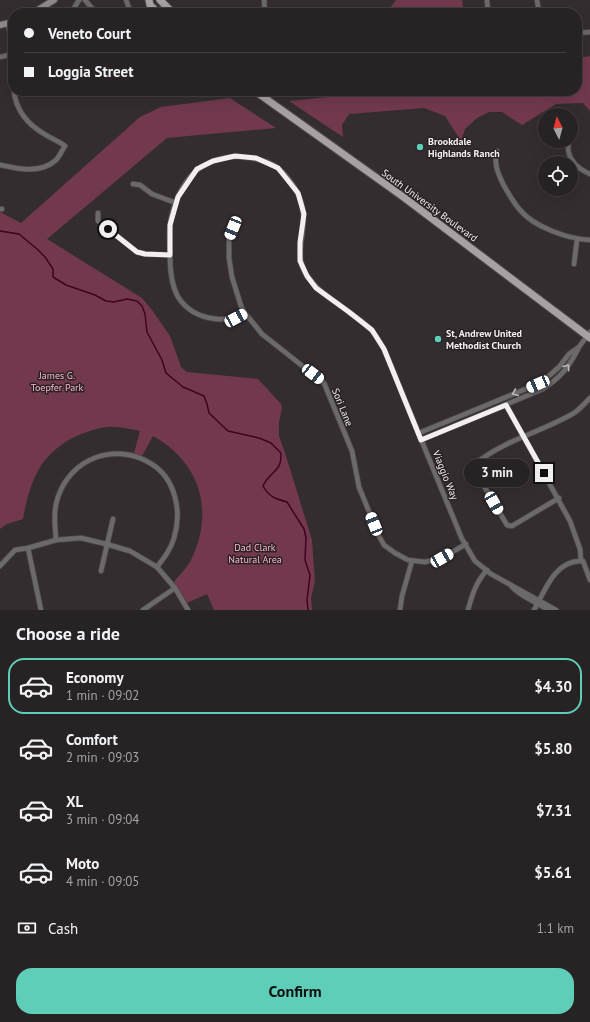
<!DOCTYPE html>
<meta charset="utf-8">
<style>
:root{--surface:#272223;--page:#332f30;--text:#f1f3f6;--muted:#a4a4a6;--line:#433f41;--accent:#5eceb8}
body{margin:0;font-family:"PT Sans",sans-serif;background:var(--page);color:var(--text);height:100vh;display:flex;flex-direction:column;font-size:15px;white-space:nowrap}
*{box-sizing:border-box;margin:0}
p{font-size:13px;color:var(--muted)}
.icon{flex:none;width:22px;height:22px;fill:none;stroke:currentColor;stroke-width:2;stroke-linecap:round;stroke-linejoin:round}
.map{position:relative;height:610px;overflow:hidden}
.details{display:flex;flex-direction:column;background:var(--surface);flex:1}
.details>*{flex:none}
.hud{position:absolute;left:8px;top:8px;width:574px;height:88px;border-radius:16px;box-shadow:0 4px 16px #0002,0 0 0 1px var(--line);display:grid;align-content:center;height:88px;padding:0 16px;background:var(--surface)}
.needle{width:26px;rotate:354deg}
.buttons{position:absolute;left:538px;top:108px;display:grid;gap:8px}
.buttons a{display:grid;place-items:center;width:40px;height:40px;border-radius:50%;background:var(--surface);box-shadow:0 4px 16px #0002,0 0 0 1px var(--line);font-size:20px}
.end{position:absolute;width:18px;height:18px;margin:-9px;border:5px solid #f3eeef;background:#111;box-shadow:0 0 0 2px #111}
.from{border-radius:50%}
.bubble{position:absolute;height:28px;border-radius:14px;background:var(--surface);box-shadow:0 4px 16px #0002,0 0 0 1px var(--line);font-size:13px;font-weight:600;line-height:28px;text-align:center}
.car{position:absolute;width:12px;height:24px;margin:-12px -6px;border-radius:5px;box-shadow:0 0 3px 1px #0007;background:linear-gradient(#fff 24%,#345 0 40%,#fff 0 76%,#345 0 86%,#fff 0)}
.hud b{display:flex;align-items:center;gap:14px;height:38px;font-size:15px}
.hud b+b{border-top:1px solid var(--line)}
.hud i{width:10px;height:10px;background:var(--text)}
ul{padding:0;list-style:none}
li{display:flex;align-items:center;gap:12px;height:56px;margin:0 8px 6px;padding:0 8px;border:2px solid transparent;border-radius:16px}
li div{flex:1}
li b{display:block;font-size:15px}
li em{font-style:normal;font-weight:600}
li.on{border-color:var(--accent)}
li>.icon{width:36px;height:36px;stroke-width:1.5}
h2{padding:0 16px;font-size:18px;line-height:48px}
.pay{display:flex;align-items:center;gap:10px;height:44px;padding:0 16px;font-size:15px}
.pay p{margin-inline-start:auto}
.primary-button{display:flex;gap:8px;margin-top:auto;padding:8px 16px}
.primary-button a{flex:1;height:46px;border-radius:16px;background:var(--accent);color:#111;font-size:16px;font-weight:600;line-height:46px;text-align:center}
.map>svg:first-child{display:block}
.green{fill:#72394e}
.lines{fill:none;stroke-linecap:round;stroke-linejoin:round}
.stream{stroke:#3e041f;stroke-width:1.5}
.street-casing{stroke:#4f484a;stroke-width:6}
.secondary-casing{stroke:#4f484a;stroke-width:8}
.primary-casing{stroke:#4f484a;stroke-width:9}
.street{stroke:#6c696a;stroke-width:4.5}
.secondary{stroke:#8e898a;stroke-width:6}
.primary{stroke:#a8a1a3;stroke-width:7}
.oneway{stroke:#bdb9ba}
.route{stroke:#f3eeef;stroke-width:5}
.poi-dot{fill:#5eceb8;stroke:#2a2325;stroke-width:1.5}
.labels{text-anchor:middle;stroke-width:3;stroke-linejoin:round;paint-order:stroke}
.poi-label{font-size:10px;font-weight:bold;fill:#f3eeef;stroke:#2a2325;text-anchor:start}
.street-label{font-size:10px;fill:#f3eeef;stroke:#2a2325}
.park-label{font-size:10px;fill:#feb7ce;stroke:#2a2325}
</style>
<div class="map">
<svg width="590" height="610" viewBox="0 0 590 610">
<rect width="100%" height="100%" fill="#342d2f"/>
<g class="green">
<path d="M396 0H462L464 13 449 9H425L420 13H361V12L390 8Z"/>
<path d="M590 56V111L583 103 556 104 522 125 502 112H489L477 118 465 129 461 141 445 116 424 108 349 114 342 125 343 137 289 101 370 93V91H577V58Z"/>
<path d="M230 98 276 128 167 138 47 239 142 298 152 310 170 336 181 367 187 372 258 379 281 404 282 408 279 422V436L285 453 312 540 315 581 311 598 312 610H214L207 594 187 603 174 582C179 575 187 568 191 560 215 511 200 462 153 436L142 456 134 453 140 431C130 429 118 426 107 427 80 431 53 445 39 469 30 485 26 502 23 519L7 524 0 529V212L21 223 140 117 161 107Z"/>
</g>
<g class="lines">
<path class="stream" d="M0 231 19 234 37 249 45 257 53 269V277L66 285 95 295 106 301 114 302 127 299 137 301 142 306 145 314 147 332 162 360 166 373 183 387 204 396 207 404 209 413 228 431 259 438 271 443 281 453C281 456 281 460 280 463 278 472 267 475 263 486 269 497 276 499 287 502L304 529 306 537 305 560 310 575 307 600 308 610"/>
<g class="street-casing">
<g id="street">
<path d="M85 0 96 13"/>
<path d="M126 0 131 13"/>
<path d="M264 0 265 13"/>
<path d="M487 0 488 13"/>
<path d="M537 0 539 13"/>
<path d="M71 13 79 0"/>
<path d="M8 24 13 50"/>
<path d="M577 33 590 32"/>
<path d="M0 57 13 54"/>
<path d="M13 85V87"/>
<path d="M569 141C565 157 576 168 590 174"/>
<path d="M497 151C497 155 495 159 496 163 496 170 500 177 503 184 508 193 513 202 520 210 534 227 568 239 590 240"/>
<path d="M0 165C18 169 41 174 56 160 60 156 62 150 65 146 59 141 52 139 46 135 28 125 16 111 14 91"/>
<path d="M133 184 140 185 152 194 176 203"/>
<path d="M0 209H2"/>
<path d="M98 213V221L137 252 145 254 170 255"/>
<path d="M239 221 233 228 229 237V258L232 277 241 306 245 313 262 334 324 383 352 451 359 487 379 536 384 545 395 553 408 560 425 562 442 558 466 544"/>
<path d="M574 264 577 240"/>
<path d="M245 313C223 325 192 319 178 297 172 286 170 268 170 256 170 246 169 235 170 226 172 206 182 183 197 170 207 161 230 155 242 157 254 158 270 161 279 169 291 180 302 196 303 213 306 236 292 255 308 277 318 292 335 301 349 312 357 318 366 324 372 331 377 337 380 343 384 349L462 539 475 561 491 574 556 610"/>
<path d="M506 405 570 521 580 549 581 561H583L590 580"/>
<path d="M419 433 538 384 549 376 559 367 569 354 579 347 590 332"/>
<path d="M421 440 543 389C562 376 568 368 578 349"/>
<path d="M559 498 512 526 507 525 474 469 475 464C504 440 542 432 574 413 580 409 585 403 590 398"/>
<path d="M56 540C55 525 53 511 58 497 71 458 115 442 150 463 176 478 182 512 174 538 171 549 164 558 157 567"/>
<path d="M28 548 41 610"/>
<path d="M0 566 15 550 28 548 56 540 81 538 106 544 130 551 157 567 175 588 188 610"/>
<path d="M101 571 113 519"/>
<path d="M512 587C521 597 537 602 548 610"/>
<path d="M143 610 175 588"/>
<path d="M400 610 402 596 412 561"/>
<path d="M468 610C472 595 476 582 487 570"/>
<path d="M534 610C545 591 554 561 581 561"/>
</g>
</g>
<g class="secondary-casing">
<g id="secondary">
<path d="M33 13 54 0"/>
<path d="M0 25 13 22"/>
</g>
</g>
<g class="primary-casing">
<g id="primary">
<path d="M149 0 150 5 158 13"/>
<path d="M160 0 173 13"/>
<path d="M255 91 402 196 590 338"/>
</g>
</g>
<use href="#street" class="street"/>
<use href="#secondary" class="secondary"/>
<use href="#primary" class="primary"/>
</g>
<defs><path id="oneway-chevron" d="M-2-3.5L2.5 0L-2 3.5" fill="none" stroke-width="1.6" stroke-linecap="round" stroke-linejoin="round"/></defs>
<g class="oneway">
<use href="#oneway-chevron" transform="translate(567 367) rotate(-54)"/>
<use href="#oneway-chevron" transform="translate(515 393) rotate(157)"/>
</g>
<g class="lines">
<path class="route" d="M108 229 137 252 145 254 170 255V225L178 197 197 169 213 161 235 156 256 158 278 168 298 193 304 214 300 242V261L307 276 316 288 349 312 372 330 384 349 421 440 506 405 544 473"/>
</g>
<g class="poi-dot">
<circle cx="420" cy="147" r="4"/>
<circle cx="438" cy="339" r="4"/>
</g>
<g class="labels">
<g class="poi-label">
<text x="428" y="145">Brookdale<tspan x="428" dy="12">Highlands Ranch</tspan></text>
<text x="446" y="337">St, Andrew United<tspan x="446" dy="12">Methodist Church</tspan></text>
</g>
<g class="street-label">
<text transform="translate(430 205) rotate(36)" y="4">South University Boulevard</text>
<text transform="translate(343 407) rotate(68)" y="4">Sori Lane</text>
<text transform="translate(446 475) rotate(68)" y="4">Viaggio Way</text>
</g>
<g class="park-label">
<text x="57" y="379">James G.<tspan x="57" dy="12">Toepfer Park</tspan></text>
<text x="255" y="551">Dad Clark<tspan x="255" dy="12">Natural Area</tspan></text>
</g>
</g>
</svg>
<div class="buttons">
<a><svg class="needle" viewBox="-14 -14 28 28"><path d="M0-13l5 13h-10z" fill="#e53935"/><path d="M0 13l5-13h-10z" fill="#a4a4a6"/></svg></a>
<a><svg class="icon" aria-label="locate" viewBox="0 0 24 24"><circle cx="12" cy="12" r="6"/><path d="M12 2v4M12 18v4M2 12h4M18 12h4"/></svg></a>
</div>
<i class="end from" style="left:108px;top:229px"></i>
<i class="end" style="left:544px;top:473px"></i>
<div class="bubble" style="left:464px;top:459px;width:66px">3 min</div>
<i class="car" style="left:233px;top:228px;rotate:202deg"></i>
<i class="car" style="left:236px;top:318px;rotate:62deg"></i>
<i class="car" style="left:313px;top:374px;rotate:128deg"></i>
<i class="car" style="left:538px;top:384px;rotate:247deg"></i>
<i class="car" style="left:494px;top:503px;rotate:150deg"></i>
<i class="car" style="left:374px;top:524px;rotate:338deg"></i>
<i class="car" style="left:442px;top:558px;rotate:60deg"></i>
<div class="hud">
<b><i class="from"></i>Veneto Court</b>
<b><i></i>Loggia Street</b>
</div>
</div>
<section class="details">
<h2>Choose a ride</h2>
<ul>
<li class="on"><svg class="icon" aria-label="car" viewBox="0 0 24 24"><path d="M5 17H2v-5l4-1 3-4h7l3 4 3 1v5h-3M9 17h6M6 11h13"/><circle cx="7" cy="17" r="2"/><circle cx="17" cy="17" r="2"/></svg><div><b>Economy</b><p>1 min · 09:02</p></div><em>$4.30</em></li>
<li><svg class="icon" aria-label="car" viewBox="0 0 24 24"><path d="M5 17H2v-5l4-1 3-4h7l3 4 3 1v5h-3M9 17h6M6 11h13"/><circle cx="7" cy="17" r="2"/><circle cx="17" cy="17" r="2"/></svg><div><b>Comfort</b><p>2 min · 09:03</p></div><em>$5.80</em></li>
<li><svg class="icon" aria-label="car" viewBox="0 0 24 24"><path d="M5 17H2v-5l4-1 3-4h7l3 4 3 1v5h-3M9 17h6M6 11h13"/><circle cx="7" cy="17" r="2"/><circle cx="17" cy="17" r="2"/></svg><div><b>XL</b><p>3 min · 09:04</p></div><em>$7.31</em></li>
<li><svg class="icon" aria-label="car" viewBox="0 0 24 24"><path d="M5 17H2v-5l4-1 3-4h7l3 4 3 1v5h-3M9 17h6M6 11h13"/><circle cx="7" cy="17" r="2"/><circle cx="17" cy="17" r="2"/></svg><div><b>Moto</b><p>4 min · 09:05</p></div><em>$5.61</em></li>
</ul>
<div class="pay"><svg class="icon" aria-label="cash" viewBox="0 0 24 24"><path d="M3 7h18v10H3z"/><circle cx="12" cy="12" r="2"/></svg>Cash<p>1.1 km</p></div>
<div class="primary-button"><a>Confirm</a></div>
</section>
